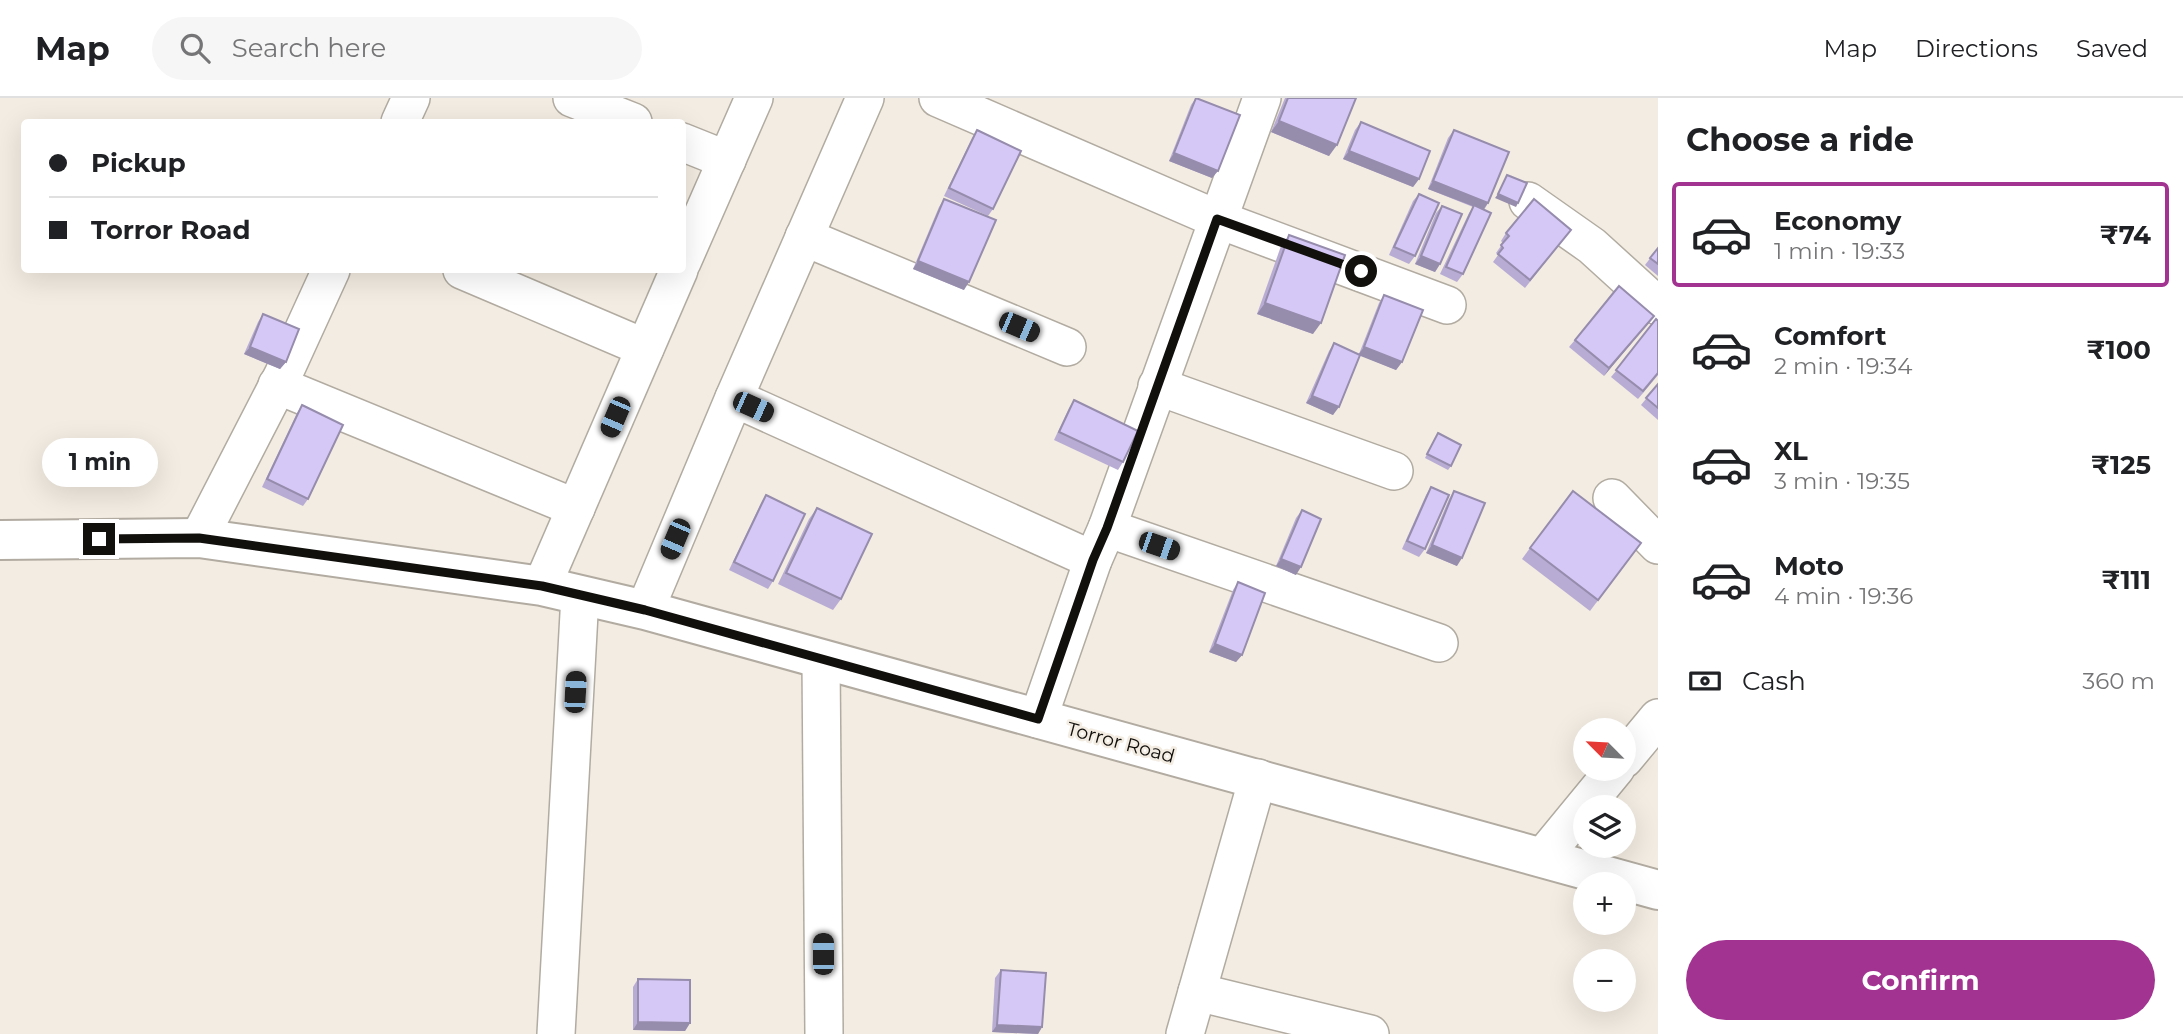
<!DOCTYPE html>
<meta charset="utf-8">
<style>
:root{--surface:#fff;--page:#f6f6f6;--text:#202124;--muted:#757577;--line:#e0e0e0;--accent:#a23391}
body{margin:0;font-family:Montserrat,sans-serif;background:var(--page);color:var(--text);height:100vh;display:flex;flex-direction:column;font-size:26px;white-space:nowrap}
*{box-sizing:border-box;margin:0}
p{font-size:23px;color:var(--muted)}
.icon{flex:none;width:38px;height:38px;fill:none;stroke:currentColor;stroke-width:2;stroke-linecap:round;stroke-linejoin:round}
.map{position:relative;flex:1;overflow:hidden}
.details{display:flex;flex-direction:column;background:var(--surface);width:525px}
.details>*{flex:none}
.hud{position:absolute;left:21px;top:21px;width:665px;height:154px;border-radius:7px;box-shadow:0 7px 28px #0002;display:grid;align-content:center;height:154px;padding:0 28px;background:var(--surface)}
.needle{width:46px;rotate:294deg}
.fabs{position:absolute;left:1573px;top:620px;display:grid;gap:14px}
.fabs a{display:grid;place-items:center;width:63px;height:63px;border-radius:50%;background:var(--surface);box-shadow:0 7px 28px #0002;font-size:35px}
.end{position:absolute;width:32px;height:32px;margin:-16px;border:9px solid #12100d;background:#fff;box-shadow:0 0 0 4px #fff}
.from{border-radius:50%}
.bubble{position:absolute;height:49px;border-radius:24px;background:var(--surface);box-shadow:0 7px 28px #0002;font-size:23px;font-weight:700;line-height:49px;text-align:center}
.car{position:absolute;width:21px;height:42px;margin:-21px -10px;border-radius:9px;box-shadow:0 0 5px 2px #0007;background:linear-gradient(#222 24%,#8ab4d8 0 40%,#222 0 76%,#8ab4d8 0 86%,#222 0)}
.hud b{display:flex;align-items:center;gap:24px;height:66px;font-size:26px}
.hud b+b{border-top:2px solid var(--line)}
.hud i{width:18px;height:18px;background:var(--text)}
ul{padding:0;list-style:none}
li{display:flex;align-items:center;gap:21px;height:105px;margin:0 14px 10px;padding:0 14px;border:4px solid transparent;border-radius:7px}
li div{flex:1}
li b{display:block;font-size:26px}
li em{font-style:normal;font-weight:700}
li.selected{border-color:var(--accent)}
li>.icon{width:63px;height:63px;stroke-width:1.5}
h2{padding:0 28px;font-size:32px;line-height:84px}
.pay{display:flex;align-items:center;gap:18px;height:77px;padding:0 28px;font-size:26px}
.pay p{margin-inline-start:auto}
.action{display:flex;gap:14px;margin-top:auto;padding:14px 28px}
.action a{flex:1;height:80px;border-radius:42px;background:var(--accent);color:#fff;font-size:28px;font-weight:700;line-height:80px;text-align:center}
header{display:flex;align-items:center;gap:42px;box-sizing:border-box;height:98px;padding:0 35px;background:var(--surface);border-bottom:2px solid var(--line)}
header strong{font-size:33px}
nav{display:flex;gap:38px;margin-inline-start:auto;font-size:24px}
.search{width:490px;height:63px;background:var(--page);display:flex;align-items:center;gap:18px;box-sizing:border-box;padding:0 24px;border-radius:38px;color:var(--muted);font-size:26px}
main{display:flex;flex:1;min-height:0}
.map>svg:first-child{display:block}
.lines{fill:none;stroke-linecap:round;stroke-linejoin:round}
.minor-casing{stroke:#b1aba1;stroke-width:40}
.tertiary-casing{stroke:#b1aba1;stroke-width:42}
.minor{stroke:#fff;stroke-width:37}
.tertiary{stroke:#fff;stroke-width:38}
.wall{fill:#b8acd4}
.shaded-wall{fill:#968cac}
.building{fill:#d6c8f6;stroke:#968cac;stroke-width:2}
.route{stroke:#12100d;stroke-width:9}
.labels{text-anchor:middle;stroke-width:5;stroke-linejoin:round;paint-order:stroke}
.street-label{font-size:19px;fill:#12100d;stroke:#f3ece2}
</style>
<header>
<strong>Map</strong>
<div class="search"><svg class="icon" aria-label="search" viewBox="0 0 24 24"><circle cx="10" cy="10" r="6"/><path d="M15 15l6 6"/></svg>Search here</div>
<nav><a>Map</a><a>Directions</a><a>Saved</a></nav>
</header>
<main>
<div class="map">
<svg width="1658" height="936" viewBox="0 0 1658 936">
<rect width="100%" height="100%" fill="#f3ece2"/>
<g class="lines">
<g class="minor-casing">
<g id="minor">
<path d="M572 0 633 24"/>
<path d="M938 0 1217 121 1447 207"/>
<path d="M400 24 411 0"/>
<path d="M682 44 727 62"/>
<path d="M1528 103 1592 148 1658 208"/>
<path d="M804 139 1067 249"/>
<path d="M682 164 754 0"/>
<path d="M462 172 645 250"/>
<path d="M277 287 576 410"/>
<path d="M1157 288 1394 373"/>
<path d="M734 300 1093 462"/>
<path d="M1612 400 1658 447"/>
<path d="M1107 430 1439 545"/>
<path d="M199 440 283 277 331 172"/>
<path d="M542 488 679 172"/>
<path d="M645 512 734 300 865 0"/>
<path d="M821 561 824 936"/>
<path d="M1038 621 1093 462 1107 430 1262 0"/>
<path d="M1624 661 1658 620"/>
<path d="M1542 760 1616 670"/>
<path d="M1197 894 1370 936"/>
<path d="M556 936 580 497"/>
<path d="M1185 936 1258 680"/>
</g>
</g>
<g class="tertiary-casing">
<path id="tertiary" d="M0 442 199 440 542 488 645 512 1658 792"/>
</g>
<use href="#minor" class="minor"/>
<use href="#tertiary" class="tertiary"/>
</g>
<g class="wall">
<path d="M1196 0 1212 80 1169 63 1191 7Z"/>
<path d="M1285 0H1356L1329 58 1271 34Z"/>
<path d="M1361 24 1419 81 1413 89 1343 61 1355 32Z"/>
<path d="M977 32 993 111 988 118 944 98 972 40Z"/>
<path d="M1454 32 1488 105 1484 112 1463 176 1457 184 1440 176 1469 115 1473 109 1428 91 1448 40Z"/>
<path d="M1419 96 1415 158 1409 166 1389 157 1413 103Z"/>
<path d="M944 101 964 192 913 171 939 109Z"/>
<path d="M1442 108 1440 166 1435 174 1415 166 1436 115Z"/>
<path d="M1571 132 1525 190 1493 164 1498 157 1496 155 1503 145 1501 143 1506 135Z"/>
<path d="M1289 137 1313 236 1257 216 1281 148Z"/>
<path d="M1658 150V178L1645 167Z"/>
<path d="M1384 197 1402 264 1396 272 1360 257 1333 317 1306 305 1329 253 1334 245 1359 256 1379 205Z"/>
<path d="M263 216 286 264 280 271 244 256 258 224Z"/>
<path d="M1654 218 1604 278 1569 249 1575 242Z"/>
<path d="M1658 223V277L1638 301 1611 279Z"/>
<path d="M1658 286V322L1641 307Z"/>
<path d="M1074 302 1123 364 1118 372 1054 342 1069 310Z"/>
<path d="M302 307 308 401 303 408 262 389 297 315Z"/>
<path d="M1438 335 1451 368 1448 372 1425 360Z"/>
<path d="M1431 389 1425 451 1419 459 1402 451 1426 397Z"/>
<path d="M1454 393 1457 468 1426 455 1449 401Z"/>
<path d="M766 397 773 483 768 491 729 472 761 405Z"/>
<path d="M817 410 841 501 833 512 778 486 809 421Z"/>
<path d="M1302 412 1296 477 1276 468 1296 420Z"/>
<path d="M1530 450 1633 456 1590 513 1522 461Z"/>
<path d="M1238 484 1242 557 1236 564 1209 554 1233 492Z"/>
<path d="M1001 872 1042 929 1038 936 992 934 995 880Z"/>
<path d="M638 881 690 925 685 933 633 932V889Z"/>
</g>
<g class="shaded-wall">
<path d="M1279 23 1337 47 1329 58 1271 34Z"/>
<path d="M1349 53 1419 81 1413 89 1343 61Z"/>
<path d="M1174 55 1218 73 1212 80 1169 63Z"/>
<path d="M1433 83 1488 105 1483 112 1428 91Z"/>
<path d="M1498 96 1518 105 1516 109 1495 100Z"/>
<path d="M1421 158 1440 166 1435 174 1415 166Z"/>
<path d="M918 163 969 184 964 192 913 171Z"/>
<path d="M1265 205 1321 225 1313 236 1257 216Z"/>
<path d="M1654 218 1648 225 1604 278 1609 270Z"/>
<path d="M250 249 286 264 280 271 244 256Z"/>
<path d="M1364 249 1402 264 1396 272 1358 257Z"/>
<path d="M1312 298 1339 309 1333 317 1306 305Z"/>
<path d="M1432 447 1462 460 1457 468 1426 455Z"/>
<path d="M1281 461 1301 469 1296 477 1276 468Z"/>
<path d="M1215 546 1242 557 1236 564 1209 554Z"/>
<path d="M638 924 690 925 685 933 633 932Z"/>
<path d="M997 927 1042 929 1038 936 992 934Z"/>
</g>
<g class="building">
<path d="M1196 0 1240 17 1218 73 1174 55Z"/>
<path d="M1288 0H1356L1337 47 1279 23Z"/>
<path d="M1361 24 1430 53 1419 81 1349 53Z"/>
<path d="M977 32 1021 53 993 111 949 90Z"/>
<path d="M1454 32 1509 54 1488 105 1433 83Z"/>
<path d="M1507 77 1527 85 1518 105 1498 96Z"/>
<path d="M1419 96 1439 105 1415 158 1394 149Z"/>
<path d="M944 101 996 122 969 184 918 163Z"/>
<path d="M1534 101 1571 132 1530 182 1498 156 1503 150 1501 147 1509 138 1506 135Z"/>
<path d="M1474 107 1491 115 1463 176 1446 169Z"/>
<path d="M1442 108 1462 116 1440 166 1421 158Z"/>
<path d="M1289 137 1345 157 1321 225 1265 205Z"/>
<path d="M1658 150V166L1650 160Z"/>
<path d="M1619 188 1654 218 1609 270 1575 242Z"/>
<path d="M1384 197 1423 212 1402 264 1364 249Z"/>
<path d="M263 216 299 231 286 264 250 249Z"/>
<path d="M1656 221 1658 223V275L1643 293 1616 272Z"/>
<path d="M1334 245 1360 257 1339 309 1312 298Z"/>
<path d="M1658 286V310L1646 300Z"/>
<path d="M1074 302 1138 333 1123 364 1059 334Z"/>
<path d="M302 307 343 327 308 401 267 381Z"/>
<path d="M1438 335 1461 347 1451 368 1427 356Z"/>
<path d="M1431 389 1449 397 1425 451 1407 443Z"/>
<path d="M1454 393 1485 405 1462 460 1432 447Z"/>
<path d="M1573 393 1641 445 1598 502 1530 450Z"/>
<path d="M766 397 805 416 773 483 734 464Z"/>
<path d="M817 410 872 436 841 501 786 475Z"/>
<path d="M1302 412 1321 421 1301 469 1281 461Z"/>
<path d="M1238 484 1265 495 1242 557 1215 546Z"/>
<path d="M1001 872 1046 875 1042 929 997 927Z"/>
<path d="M638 881 690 882V925L638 924Z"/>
</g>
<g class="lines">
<path class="route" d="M99 441 199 440 542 488 645 512 1038 621 1093 462 1107 430 1217 121 1361 173"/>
</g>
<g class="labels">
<g class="street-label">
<text transform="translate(1121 644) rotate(15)" y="7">Torror Road</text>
</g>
</g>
</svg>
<div class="fabs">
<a><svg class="needle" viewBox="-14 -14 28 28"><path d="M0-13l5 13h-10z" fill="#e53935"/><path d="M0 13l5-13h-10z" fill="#757577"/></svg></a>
<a><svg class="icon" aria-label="layers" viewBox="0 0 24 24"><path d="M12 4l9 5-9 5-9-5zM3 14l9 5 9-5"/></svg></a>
<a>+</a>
<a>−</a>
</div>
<i class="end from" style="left:1361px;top:173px"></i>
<i class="end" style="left:99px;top:441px"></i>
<div class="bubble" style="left:42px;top:340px;width:116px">1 min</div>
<i class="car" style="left:1019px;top:229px;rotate:113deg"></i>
<i class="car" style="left:753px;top:309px;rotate:114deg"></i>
<i class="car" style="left:615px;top:319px;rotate:203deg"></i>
<i class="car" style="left:675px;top:441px;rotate:203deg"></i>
<i class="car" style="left:1159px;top:448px;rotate:109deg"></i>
<i class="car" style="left:575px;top:594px;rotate:3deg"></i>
<i class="car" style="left:823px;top:856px;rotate:0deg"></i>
<div class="hud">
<b><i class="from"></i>Pickup</b>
<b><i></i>Torror Road</b>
</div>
</div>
<section class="details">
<h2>Choose a ride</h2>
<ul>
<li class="selected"><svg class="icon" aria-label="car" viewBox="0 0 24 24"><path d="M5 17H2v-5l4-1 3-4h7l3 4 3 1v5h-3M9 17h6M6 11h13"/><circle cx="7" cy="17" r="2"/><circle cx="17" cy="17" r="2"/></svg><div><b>Economy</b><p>1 min · 19:33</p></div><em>₹74</em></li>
<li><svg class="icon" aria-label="car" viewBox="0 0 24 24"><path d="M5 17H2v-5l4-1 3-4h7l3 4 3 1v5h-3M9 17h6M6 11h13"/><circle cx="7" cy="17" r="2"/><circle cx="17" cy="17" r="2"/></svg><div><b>Comfort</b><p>2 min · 19:34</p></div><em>₹100</em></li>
<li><svg class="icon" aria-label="car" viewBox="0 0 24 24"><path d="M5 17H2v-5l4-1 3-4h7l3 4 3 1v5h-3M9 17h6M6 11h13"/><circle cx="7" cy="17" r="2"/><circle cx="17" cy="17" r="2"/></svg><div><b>XL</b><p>3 min · 19:35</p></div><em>₹125</em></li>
<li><svg class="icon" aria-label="car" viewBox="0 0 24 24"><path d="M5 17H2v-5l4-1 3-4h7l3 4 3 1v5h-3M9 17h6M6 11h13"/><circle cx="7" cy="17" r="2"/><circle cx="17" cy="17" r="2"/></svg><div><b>Moto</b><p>4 min · 19:36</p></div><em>₹111</em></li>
</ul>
<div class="pay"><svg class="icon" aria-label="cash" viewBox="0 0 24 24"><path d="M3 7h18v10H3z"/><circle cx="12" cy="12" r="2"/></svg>Cash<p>360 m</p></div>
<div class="action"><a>Confirm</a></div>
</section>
</main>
